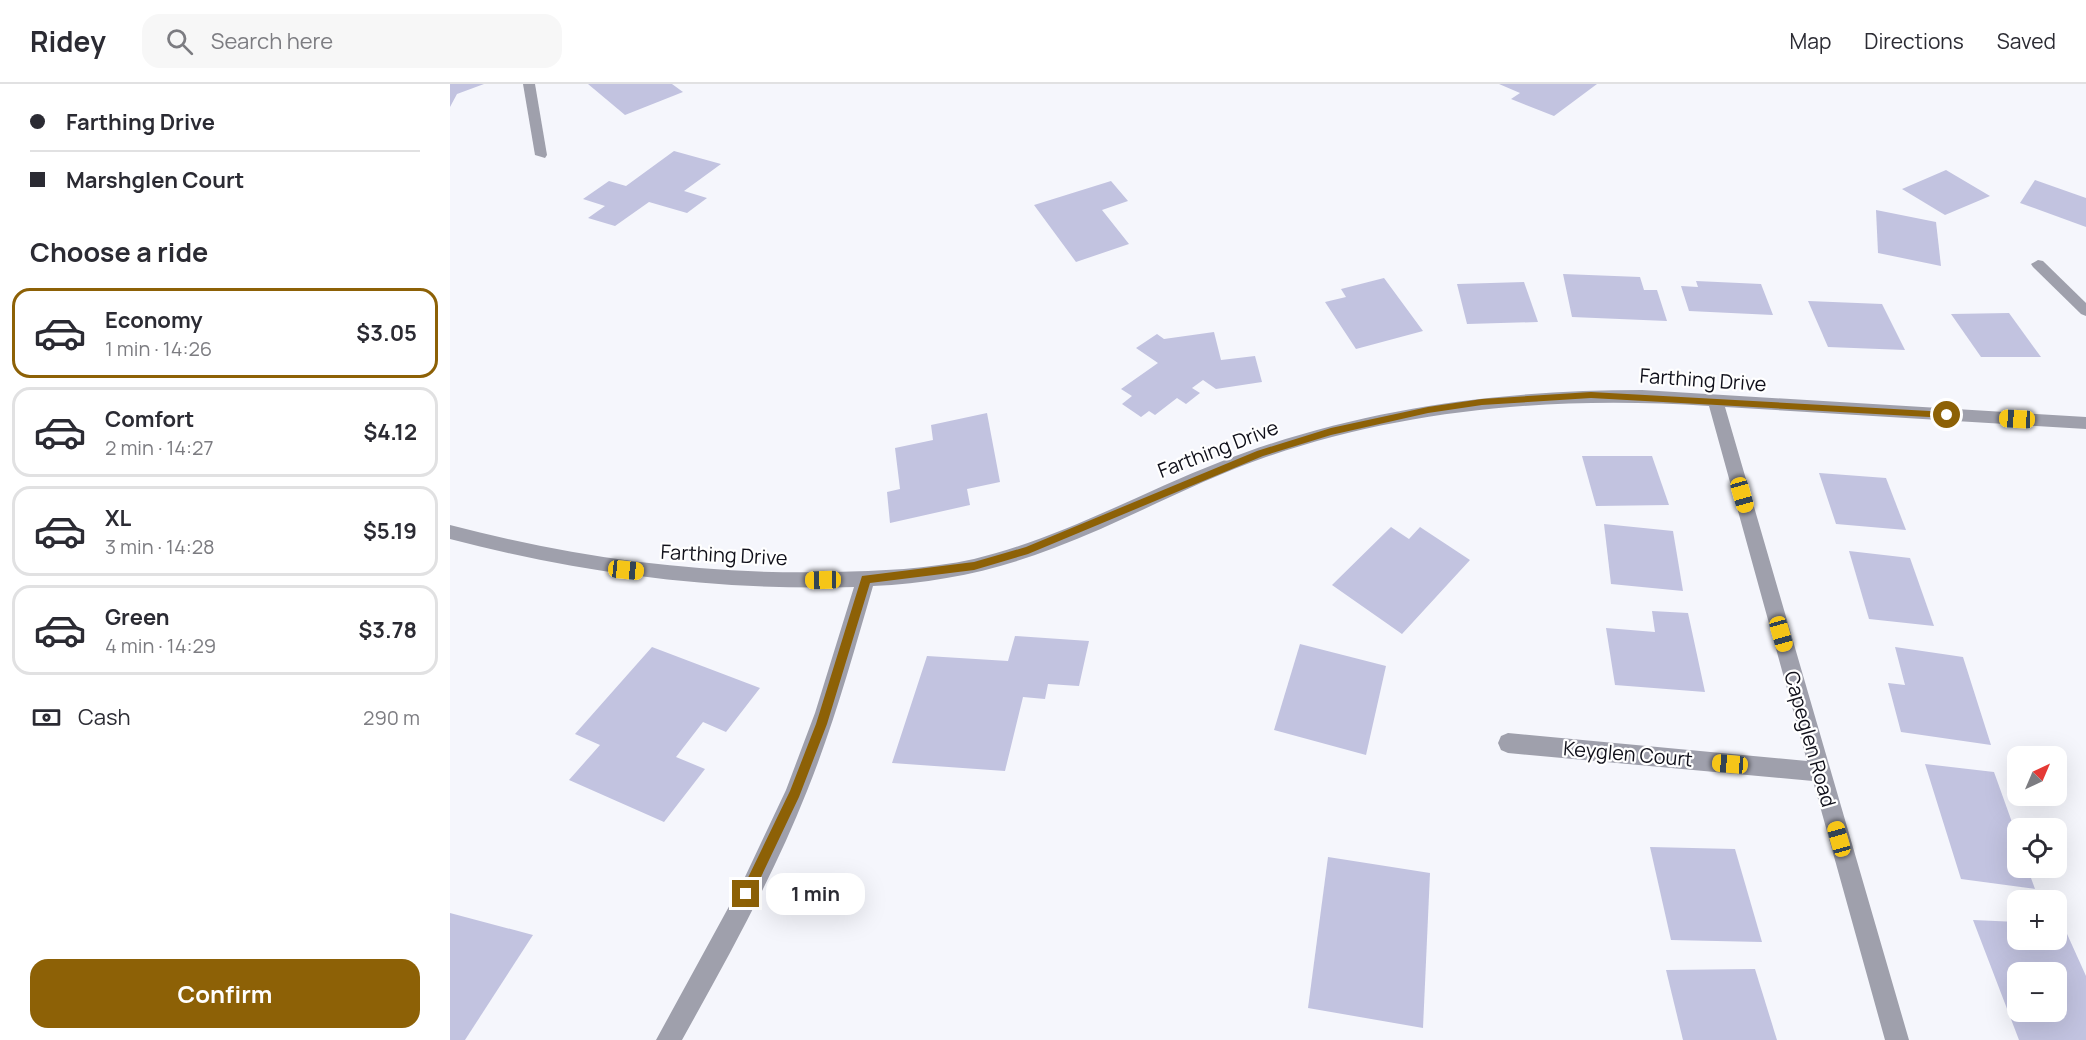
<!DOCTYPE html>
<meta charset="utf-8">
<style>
:root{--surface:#fff;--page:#f7f7f7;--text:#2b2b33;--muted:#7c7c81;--line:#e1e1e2;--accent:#8d6106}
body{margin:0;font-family:Manrope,sans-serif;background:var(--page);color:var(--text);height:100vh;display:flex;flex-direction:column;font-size:22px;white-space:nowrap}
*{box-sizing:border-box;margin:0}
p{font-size:20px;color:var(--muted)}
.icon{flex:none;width:33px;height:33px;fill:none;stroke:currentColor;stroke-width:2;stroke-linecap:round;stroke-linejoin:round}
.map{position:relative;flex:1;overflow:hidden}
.side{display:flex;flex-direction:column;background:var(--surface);width:450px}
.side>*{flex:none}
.guide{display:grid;align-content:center;height:132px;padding:0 30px;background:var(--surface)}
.needle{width:39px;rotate:44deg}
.tools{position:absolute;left:1557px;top:662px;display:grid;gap:12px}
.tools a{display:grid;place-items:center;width:60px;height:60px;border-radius:12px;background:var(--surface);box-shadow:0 6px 24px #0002;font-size:30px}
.end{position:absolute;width:27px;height:27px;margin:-14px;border:8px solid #8d6106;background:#fff;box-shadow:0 0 0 3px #fff}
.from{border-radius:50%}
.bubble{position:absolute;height:42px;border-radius:18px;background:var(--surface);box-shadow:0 6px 24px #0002;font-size:20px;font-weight:700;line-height:42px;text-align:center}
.car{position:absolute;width:18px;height:36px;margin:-18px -9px;border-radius:8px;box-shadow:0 0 4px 2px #0007;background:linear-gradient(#f5c518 24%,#345 0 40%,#f5c518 0 76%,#345 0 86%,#f5c518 0)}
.guide b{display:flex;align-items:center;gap:21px;height:57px;font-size:22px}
.guide b+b{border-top:2px solid var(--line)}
.guide i{width:15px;height:15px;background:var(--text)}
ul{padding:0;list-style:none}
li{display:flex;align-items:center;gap:18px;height:90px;margin:0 12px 9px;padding:0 18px;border:3px solid var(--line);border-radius:18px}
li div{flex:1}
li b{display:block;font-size:22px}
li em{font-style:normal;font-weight:700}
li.on{border-color:var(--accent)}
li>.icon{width:54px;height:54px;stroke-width:1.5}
h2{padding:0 30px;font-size:27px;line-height:72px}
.pay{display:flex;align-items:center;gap:15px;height:66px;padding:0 30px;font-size:22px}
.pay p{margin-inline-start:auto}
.action{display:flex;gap:12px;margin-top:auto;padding:12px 30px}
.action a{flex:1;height:69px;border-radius:18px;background:var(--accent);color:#fff;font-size:24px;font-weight:700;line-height:69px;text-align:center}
header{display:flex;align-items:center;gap:36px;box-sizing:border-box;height:84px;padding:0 30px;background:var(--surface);border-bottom:2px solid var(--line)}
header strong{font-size:28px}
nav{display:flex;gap:33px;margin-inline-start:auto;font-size:21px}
.search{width:420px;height:54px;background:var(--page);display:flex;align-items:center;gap:15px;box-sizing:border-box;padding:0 21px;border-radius:18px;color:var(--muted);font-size:22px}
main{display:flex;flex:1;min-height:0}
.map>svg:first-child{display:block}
.building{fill:#c2c3e0;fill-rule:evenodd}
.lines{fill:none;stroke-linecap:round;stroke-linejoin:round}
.minor{fill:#9fa0ac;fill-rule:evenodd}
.route{fill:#8d6106}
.labels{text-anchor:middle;stroke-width:4.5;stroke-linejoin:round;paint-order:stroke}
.street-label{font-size:20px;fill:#10101a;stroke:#fff}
</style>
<header>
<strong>Ridey</strong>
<div class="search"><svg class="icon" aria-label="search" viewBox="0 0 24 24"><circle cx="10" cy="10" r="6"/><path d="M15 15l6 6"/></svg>Search here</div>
<nav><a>Map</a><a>Directions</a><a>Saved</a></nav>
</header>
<main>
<section class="side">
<div class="guide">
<b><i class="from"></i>Farthing Drive</b>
<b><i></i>Marshglen Court</b>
</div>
<h2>Choose a ride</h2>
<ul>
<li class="on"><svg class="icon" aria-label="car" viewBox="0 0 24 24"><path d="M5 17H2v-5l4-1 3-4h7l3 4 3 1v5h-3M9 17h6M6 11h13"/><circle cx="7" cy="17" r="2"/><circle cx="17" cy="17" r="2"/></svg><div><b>Economy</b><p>1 min · 14:26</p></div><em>$3.05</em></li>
<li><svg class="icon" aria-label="car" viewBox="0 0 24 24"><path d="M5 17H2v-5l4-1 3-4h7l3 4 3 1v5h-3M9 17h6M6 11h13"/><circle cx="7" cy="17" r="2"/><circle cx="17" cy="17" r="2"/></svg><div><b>Comfort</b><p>2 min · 14:27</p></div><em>$4.12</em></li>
<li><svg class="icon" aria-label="car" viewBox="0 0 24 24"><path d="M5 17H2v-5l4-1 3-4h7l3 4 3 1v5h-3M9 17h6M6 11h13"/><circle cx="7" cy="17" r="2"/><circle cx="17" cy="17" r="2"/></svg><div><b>XL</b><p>3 min · 14:28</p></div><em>$5.19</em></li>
<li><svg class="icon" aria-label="car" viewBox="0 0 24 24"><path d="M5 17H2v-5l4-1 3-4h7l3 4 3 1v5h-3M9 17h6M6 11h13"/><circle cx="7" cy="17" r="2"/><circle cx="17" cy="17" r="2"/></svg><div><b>Green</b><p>4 min · 14:29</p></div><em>$3.78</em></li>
</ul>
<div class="pay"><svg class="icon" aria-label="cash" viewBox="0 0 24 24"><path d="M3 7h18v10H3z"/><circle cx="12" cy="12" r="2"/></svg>Cash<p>290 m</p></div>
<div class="action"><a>Confirm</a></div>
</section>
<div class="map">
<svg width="1636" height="956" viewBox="0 0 1636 956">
<rect width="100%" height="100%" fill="#f5f6fc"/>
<g class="building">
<path d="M0 0H34L7 10 0 23Z"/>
<path d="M138 0H222L233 8 175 31Z"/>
<path d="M1049 0H1147L1104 32 1061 15 1070 9Z"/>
<path d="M224 67 271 80 234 107 257 114 237 129 199 118 165 142 138 134 155 122 133 115 159 97 176 102Z"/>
<path d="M1496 86 1540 112 1495 131 1452 105Z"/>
<path d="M1585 96 1636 114V143L1570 119Z"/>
<path d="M661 97 678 117 652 126 679 160 626 178 584 121Z"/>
<path d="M1426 126 1486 138 1491 182 1428 169Z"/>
<path d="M1113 190 1190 193 1194 206H1207L1217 237 1122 233Z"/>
<path d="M934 194 973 247 906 265 875 218 896 213 891 205Z"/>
<path d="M1246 197 1311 200 1323 231 1239 227 1231 202 1248 203Z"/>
<path d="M1074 198 1088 238 1017 240 1007 200Z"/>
<path d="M1358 217 1432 220 1455 266 1378 263Z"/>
<path d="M1559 229 1591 273H1531L1501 230Z"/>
<path d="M764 248 771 276 805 272 812 298 766 305 753 296 742 304 750 309 736 320 727 314 705 331 699 327 691 333 672 320 682 312 671 305 708 279 686 264 707 250 714 255Z"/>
<path d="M537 329 550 398 517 405 520 421 440 439 437 408 450 405 445 364 483 356 481 341Z"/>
<path d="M1132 372H1202L1219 421 1146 422Z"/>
<path d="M1369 389 1436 394 1456 446 1386 440Z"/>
<path d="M1154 440 1223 447 1233 507 1161 500Z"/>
<path d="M941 443 959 455 970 443 1020 476 952 550 882 501Z"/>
<path d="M1399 467 1460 474 1484 542 1419 535Z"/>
<path d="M1202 527 1238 529 1255 608 1165 601 1156 544 1205 548Z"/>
<path d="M565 552 639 557 629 602 598 600 595 615 573 613 555 687 442 679 477 572 558 577Z"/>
<path d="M850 560 936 582 916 671 824 646Z"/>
<path d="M202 563 310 604 276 648 253 638 226 673 255 685 214 738 119 696 150 661 125 650Z"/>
<path d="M1445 563 1513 573 1541 661 1451 648 1438 599 1455 601Z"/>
<path d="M1475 680 1544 688 1568 755V783H1577L1585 805 1511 795Z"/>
<path d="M1200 763 1285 765 1312 858 1221 856Z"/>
<path d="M878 773 980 789 973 944 858 924Z"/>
<path d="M0 829 83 851 15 956H0Z"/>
<path d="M1523 836 1568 838V855H1606V840L1613 841 1636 892V956H1569ZM1568 888H1606V927H1568Z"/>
<path d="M1305 885 1327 956H1233L1216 886Z"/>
</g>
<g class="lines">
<g class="minor">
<path d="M73 0H85L97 71 95 74 85 71Z"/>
<path d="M1588 176 1593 177 1636 219V232L1631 230 1583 183 1581 180Z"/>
<path d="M1192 306 1636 333V345L1275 323 1459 956H1435L1363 697 1058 669 1051 666 1048 659 1051 652 1058 649 1357 677 1259 322C1109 312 959 324 816 373 744 398 676 437 604 464 545 487 486 499 423 502 403 571 384 640 357 707 323 793 277 875 232 956H206L294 795 336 706 365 629 404 503C267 507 133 490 0 455V441C126 474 253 491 383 488 430 487 478 485 524 475 611 454 688 410 770 378 905 325 1048 306 1192 306Z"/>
</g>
</g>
<path class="route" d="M1141 308 1497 328 1502 331 1497 334 1141 314 1032 321 978 329 881 351 813 372 578 470 524 486 420 499 377 640 349 713 301 814H292V806L340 707 366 640 412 492 524 478 576 463 807 367 881 344 978 323 1032 315Z"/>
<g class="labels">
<g class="street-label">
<text transform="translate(1253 296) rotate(4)" y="7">Farthing Drive</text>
<text transform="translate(768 365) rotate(-21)" y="7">Farthing Drive</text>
<text transform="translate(274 471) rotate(3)" y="7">Farthing Drive</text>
<text transform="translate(1360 655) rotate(74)" y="7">Capeglen Road</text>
<text transform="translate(1178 670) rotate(5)" y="7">Keyglen Court</text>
</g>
</g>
</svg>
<div class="tools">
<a><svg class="needle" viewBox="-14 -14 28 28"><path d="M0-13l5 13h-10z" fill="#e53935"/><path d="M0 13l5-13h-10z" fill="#7c7c81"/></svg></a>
<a><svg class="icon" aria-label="locate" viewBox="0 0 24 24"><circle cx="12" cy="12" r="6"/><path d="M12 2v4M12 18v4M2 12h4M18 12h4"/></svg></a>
<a>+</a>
<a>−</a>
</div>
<i class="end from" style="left:1497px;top:331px"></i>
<i class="end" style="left:296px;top:810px"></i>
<div class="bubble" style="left:316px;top:789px;width:99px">1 min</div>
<i class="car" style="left:1567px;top:335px;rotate:273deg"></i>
<i class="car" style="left:1292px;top:411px;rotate:164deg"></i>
<i class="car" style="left:176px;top:486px;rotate:96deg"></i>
<i class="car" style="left:373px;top:496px;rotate:269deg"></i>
<i class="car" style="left:1331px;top:550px;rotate:164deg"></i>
<i class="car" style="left:1280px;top:680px;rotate:275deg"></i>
<i class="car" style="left:1389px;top:755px;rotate:344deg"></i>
</div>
</main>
